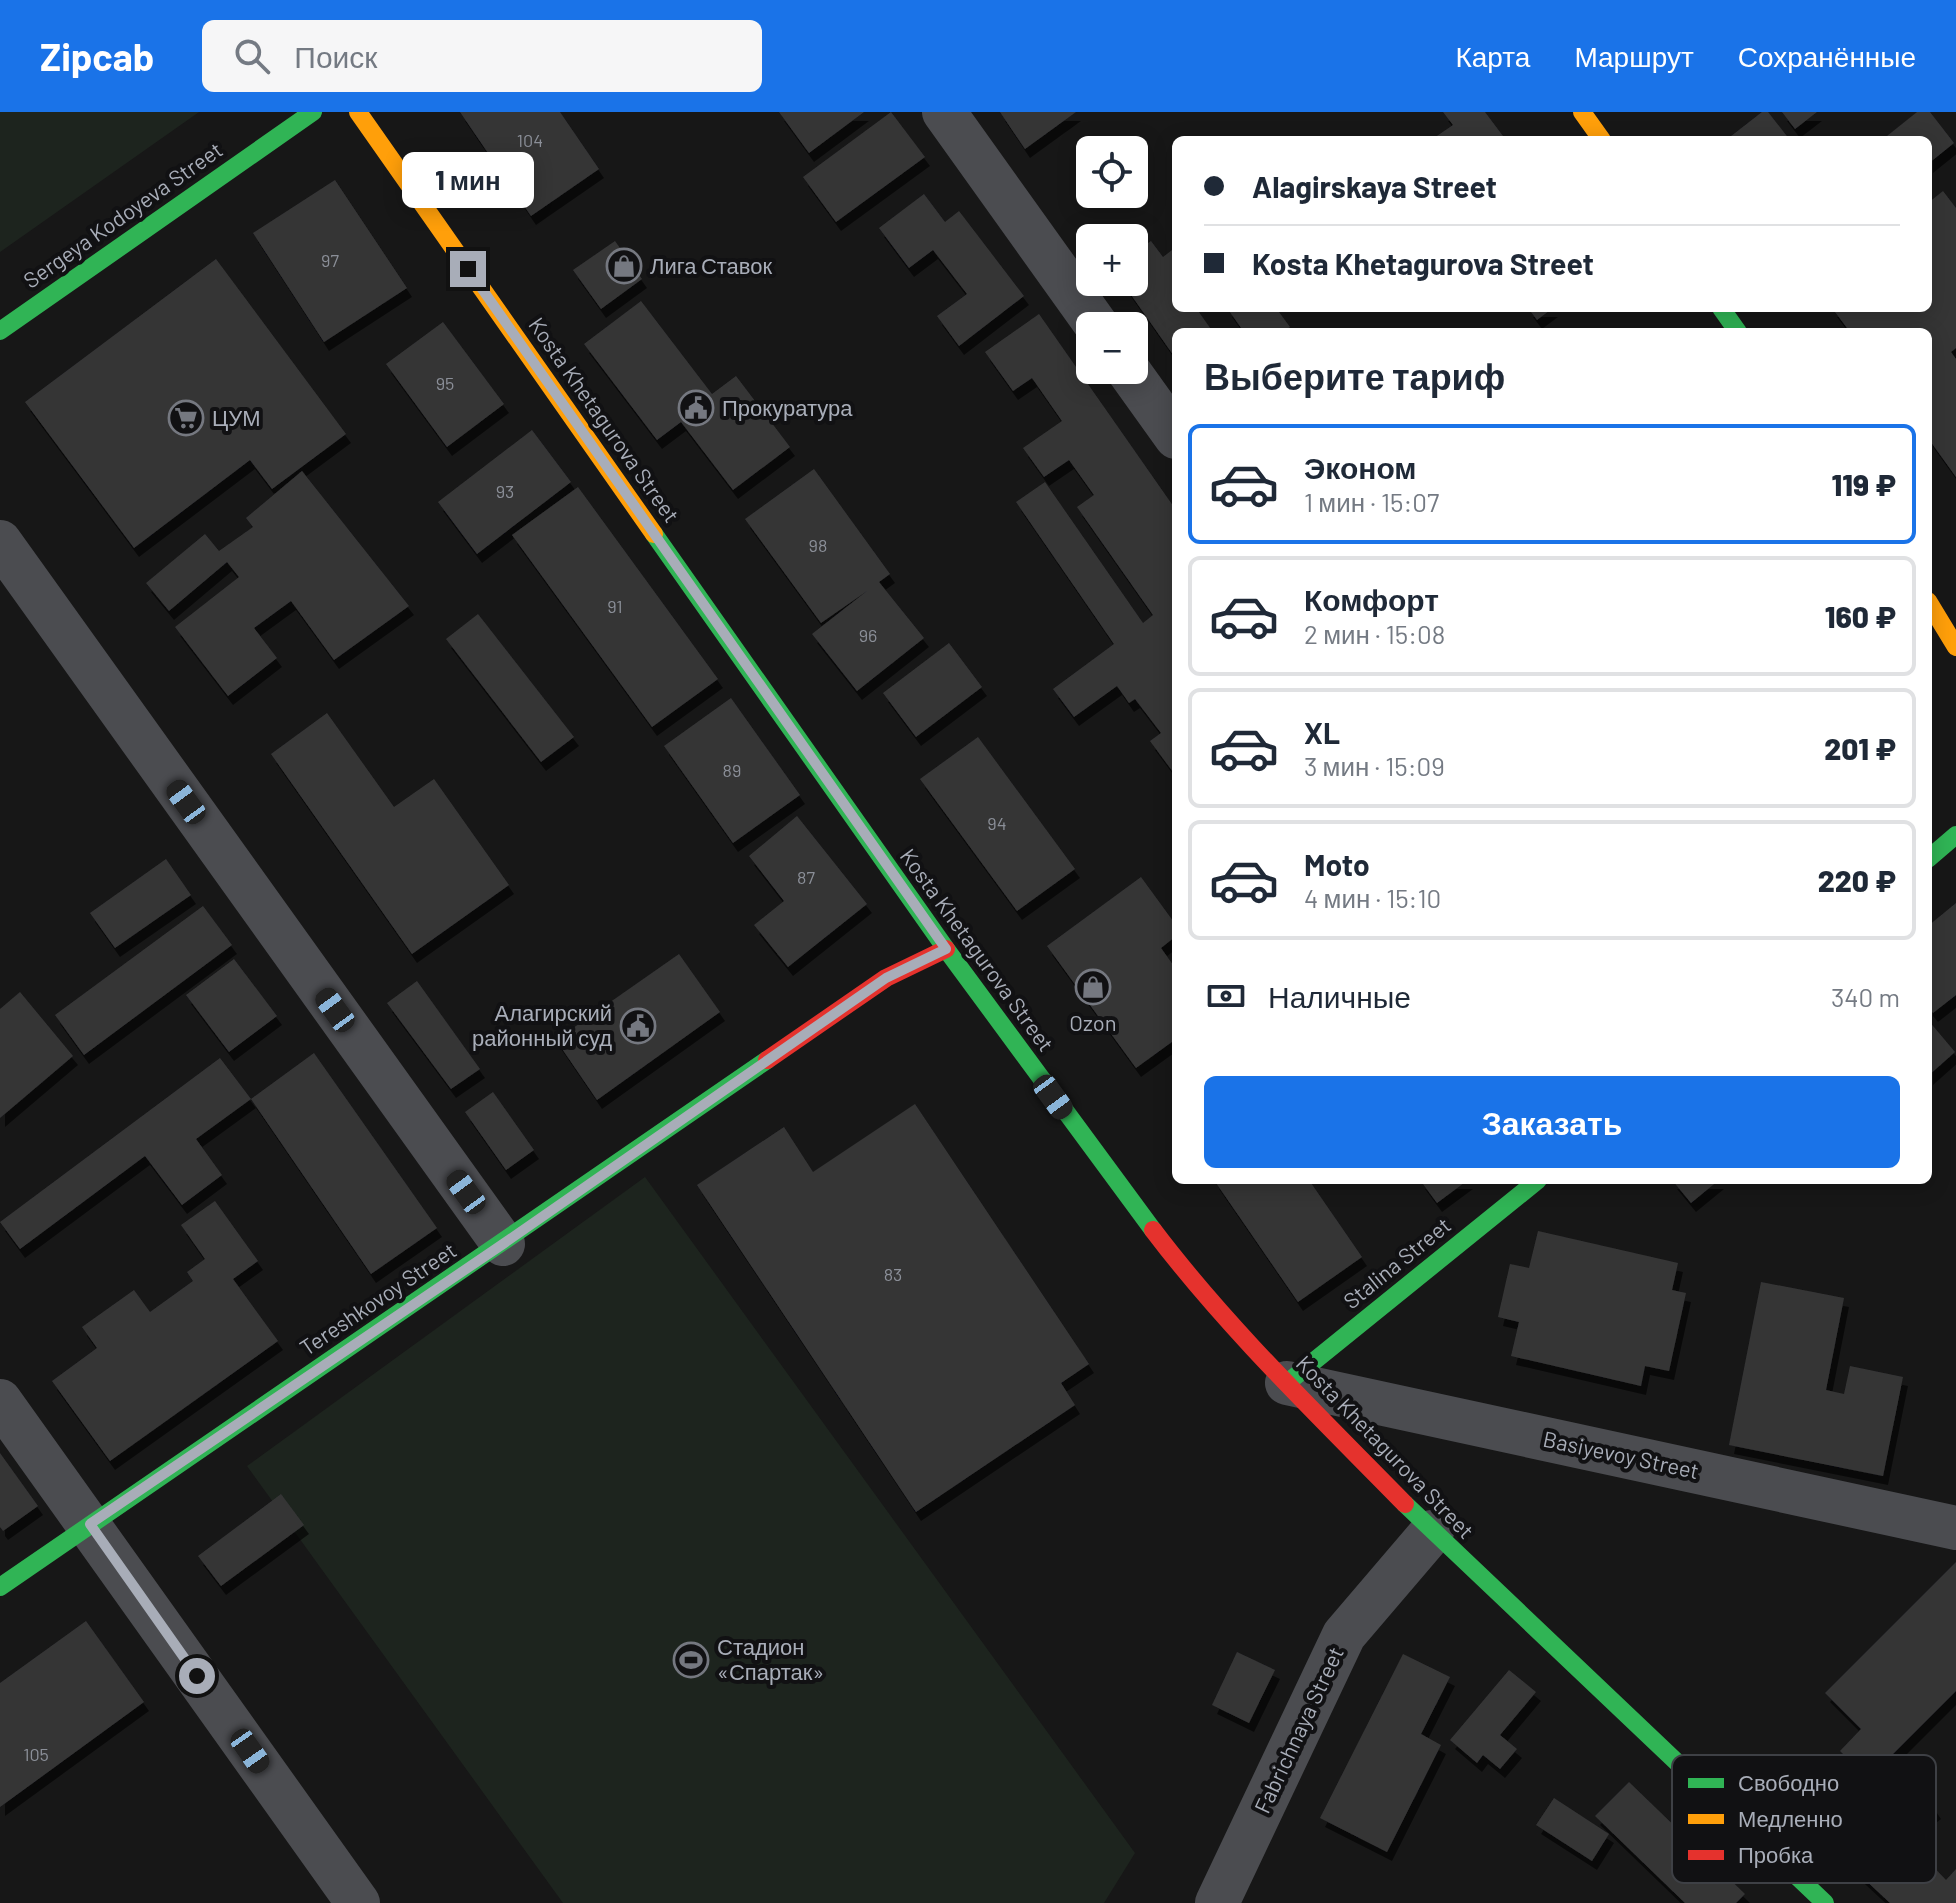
<!DOCTYPE html>
<html lang="ru">
<meta charset="utf-8">
<style>
:root{--surface:#fff;--page:#f6f6f7;--text:#1f2937;--muted:#747a83;--line:#e0e1e3;--accent:#1a73e8}
body{margin:0;font-family:Barlow,sans-serif;background:var(--page);color:var(--text);height:100vh;display:flex;flex-direction:column;font-size:30px;white-space:nowrap}
*{box-sizing:border-box;margin:0}
p{font-size:26px;color:var(--muted)}
.icon{flex:none;width:44px;height:44px;fill:none;stroke:currentColor;stroke-width:2;stroke-linecap:round;stroke-linejoin:round}
.map{position:relative;flex:1;overflow:hidden}
.panel{position:absolute;left:1172px;top:216px;width:760px;height:856px;display:flex;flex-direction:column;background:var(--surface);border-radius:12px;box-shadow:0 4px 20px #0003}
.panel>*{flex:none}
.guide{position:absolute;left:1172px;top:24px;width:760px;height:176px;border-radius:12px;box-shadow:0 4px 20px #0003;display:grid;align-content:center;height:176px;padding:0 32px;background:var(--surface)}
.fabs{position:absolute;left:1076px;top:24px;display:grid;gap:16px}
.fabs a{display:grid;place-items:center;width:72px;height:72px;border-radius:12px;background:var(--surface);box-shadow:0 4px 20px #0003;font-size:40px}
.end{position:absolute;width:36px;height:36px;margin:-18px;border:10px solid #a8adb8;background:#111;box-shadow:0 0 0 4px #111}
.from{border-radius:50%}
.bubble{position:absolute;height:56px;border-radius:12px;background:var(--surface);box-shadow:0 4px 20px #0003;font-size:26px;font-weight:800;line-height:56px;text-align:center}
.car{position:absolute;width:24px;height:48px;margin:-24px -12px;border-radius:10px;box-shadow:0 0 6px 2px #0007;background:linear-gradient(#222 24%,#8ab4d8 0 40%,#222 0 76%,#8ab4d8 0 86%,#222 0)}
.guide b{display:flex;align-items:center;gap:28px;height:76px;font-size:30px}
.guide b+b{border-top:2px solid var(--line)}
.guide i{width:20px;height:20px;background:var(--text)}
ul{padding:0;list-style:none}
li{display:flex;align-items:center;gap:24px;height:120px;margin:0 16px 12px;padding:0 16px;border:4px solid var(--line);border-radius:12px}
li div{flex:1}
li b{display:block;font-size:30px}
li em{font-style:normal;font-weight:800}
li.active{border-color:var(--accent)}
li>.icon{width:72px;height:72px;stroke-width:1.5}
h2{padding:0 32px;font-size:36px;line-height:96px}
.pay{display:flex;align-items:center;gap:20px;height:88px;padding:0 32px;font-size:30px}
.pay p{margin-inline-start:auto}
.primary-button{display:flex;gap:16px;margin-top:auto;padding:16px 32px}
.primary-button a{flex:1;height:92px;border-radius:12px;background:var(--accent);color:#fff;font-size:32px;font-weight:800;line-height:92px;text-align:center}
header{display:flex;align-items:center;gap:48px;box-sizing:border-box;height:112px;padding:0 40px;background:var(--accent);color:#fff}
header strong{font-size:38px}
nav{display:flex;gap:44px;margin-inline-start:auto;font-size:28px}
.search{width:560px;height:72px;background:var(--page);display:flex;align-items:center;gap:20px;box-sizing:border-box;padding:0 28px;border-radius:12px;color:var(--muted);font-size:30px}
.map>svg:first-child{display:block}
.green{fill:#1d241e}
.building{fill:#353536;filter:url(#shadow)}
.lines{fill:none;stroke-linecap:round;stroke-linejoin:round}
.street{stroke:#4b4c50;stroke-width:44}
.fast{stroke:#30b455;stroke-width:18}
.slow{stroke:#ff9f0a;stroke-width:18}
.jam{stroke:#e5322d;stroke-width:18}
.route{stroke:#a8adb8;stroke-width:10}
.labels{text-anchor:middle;stroke-width:8;stroke-linejoin:round;paint-order:stroke}
.number-label{font-size:18px;fill:#8b8f98}
.street-label{font-size:22px;fill:#a8adb8;stroke:#111113}
.poi-label{font-size:22px;fill:#a8adb8;stroke:#111113;text-anchor:start}
.key{fill:#111113;stroke:#3e4045;stroke-width:2}
.key-label{font-size:22px;fill:#a8adb8}
</style>
<header>
<strong>Zipcab</strong>
<div class="search"><svg class="icon" aria-label="search" viewBox="0 0 24 24"><circle cx="10" cy="10" r="6"/><path d="M15 15l6 6"/></svg>Поиск</div>
<nav><a>Карта</a><a>Маршрут</a><a>Сохранённые</a></nav>
</header>
<div class="map">
<svg width="1956" height="1791" viewBox="0 0 1956 1791">
<defs>
<filter id="shadow"><feDropShadow dx="5" dy="9" stdDeviation="0" flood-color="#0009"/></filter>
</defs>
<rect width="100%" height="100%" fill="#171717"/>
<g class="green">
<path d="M0 0H199L0 140Z"/>
<path d="M645 1065 1135 1741 1104 1791H563L247 1354Z"/>
</g>
<g class="building">
<path d="M460 0H560L599 57 531 104Z"/>
<path d="M779 0H864L809 41Z"/>
<path d="M891 0 925 45 836 110 803 65Z"/>
<path d="M1000 0H1076L1025 37Z"/>
<path d="M1443 0H1485L1506 28H1431L1453 13Z"/>
<path d="M1762 0H1768L1790 28H1726Z"/>
<path d="M1782 0H1817L1795 17Z"/>
<path d="M1917 0H1930L1954 31 1928 52V28H1882Z"/>
<path d="M335 68 407 176 324 230 253 121Z"/>
<path d="M1943 79 1956 96V236L1951 240 1956 247V365L1928 326V220H1850L1832 196H1928V91Z"/>
<path d="M924 82 945 110 959 99 1024 184 959 234 937 204 967 182 933 138 909 156 879 116Z"/>
<path d="M615 129 642 167 601 197 573 158Z"/>
<path d="M1151 129 1163 145 1176 135V196H1196L1213 220H1176V247L1122 170H1134V141Z"/>
<path d="M216 147 346 322 272 377 250 348 134 436 25 290Z"/>
<path d="M641 189 712 282 736 264 790 335 733 378 681 310 657 328 584 232Z"/>
<path d="M1227 196H1276L1290 215 1283 220H1244Z"/>
<path d="M1528 196H1553L1537 208Z"/>
<path d="M1039 202 1176 398V664L1150 629 1161 621 1135 587 1129 591 1117 574 1074 605 1053 577 1114 532 1016 390 1045 370 1143 511 1153 503 1077 395 1094 383 1069 348 1044 365 1023 336 1062 309 1032 266 1013 279 985 240Z"/>
<path d="M443 210 504 292 447 335 386 252Z"/>
<path d="M532 318 571 370 477 442 438 390Z"/>
<path d="M814 357 890 462 879 470 924 526 857 579 812 522 867 479 821 511 745 407Z"/>
<path d="M302 359 409 494 334 548 291 489 254 516 277 546 228 584 175 515 239 465 227 450 169 499 146 471 205 422 219 439 253 415 246 406Z"/>
<path d="M578 375 718 567 652 615 512 423Z"/>
<path d="M478 502 574 625 541 650 446 527Z"/>
<path d="M949 531 982 575 916 625 883 581Z"/>
<path d="M731 586 800 683 733 731 664 634Z"/>
<path d="M327 601 394 695 434 667 509 773 412 842 271 642Z"/>
<path d="M978 625 1075 757 1017 799 920 667Z"/>
<path d="M797 704 867 792 788 855 754 813 784 789 749 744Z"/>
<path d="M166 747 191 783 115 836 90 801Z"/>
<path d="M1141 765 1176 813V824L1161 836 1176 857V927L1136 956 1047 834Z"/>
<path d="M1956 791V883L1933 901 1928 895V814Z"/>
<path d="M203 794 232 833 84 943 55 903Z"/>
<path d="M679 842 720 900 597 988 556 928Z"/>
<path d="M234 847 277 904 229 940 186 883Z"/>
<path d="M417 869 480 957 451 977 387 891Z"/>
<path d="M20 880 73 944 0 1006V897Z"/>
<path d="M1928 908 1955 940 1928 964Z"/>
<path d="M314 941 437 1116 371 1162 251 987Z"/>
<path d="M220 946 251 987 196 1027 222 1063 182 1093 145 1044 20 1137 0 1110Z"/>
<path d="M493 980 534 1038 506 1058 465 1000Z"/>
<path d="M915 992 1089 1252 1061 1271 1075 1293 916 1400 697 1073 784 1015 813 1060Z"/>
<path d="M1214 1068H1309L1362 1145 1298 1190Z"/>
<path d="M1420 1068H1468L1437 1091Z"/>
<path d="M1672 1068H1719L1691 1091Z"/>
<path d="M215 1089 258 1149 233 1167 278 1229 110 1349 52 1269 97 1236 82 1215 134 1178 150 1200 193 1169 187 1160 205 1147 181 1113Z"/>
<path d="M1538 1119 1678 1151 1672 1178 1686 1181 1669 1259 1645 1254 1641 1274 1511 1244 1519 1210 1498 1205 1510 1152 1529 1156Z"/>
<path d="M1761 1170 1844 1186 1826 1278 1844 1282 1850 1254 1903 1265 1883 1364 1729 1333Z"/>
<path d="M0 1341 38 1394 3 1419 0 1415Z"/>
<path d="M281 1382 304 1413 221 1474 198 1444Z"/>
<path d="M1956 1450V1579L1868 1667 1840 1639 1861 1617 1825 1581Z"/>
<path d="M86 1509 144 1590 0 1695V1571Z"/>
<path d="M1237 1540 1275 1558 1249 1611 1212 1593Z"/>
<path d="M1403 1542 1450 1565 1421 1622 1441 1633 1387 1740 1320 1706Z"/>
<path d="M1509 1558 1536 1580 1500 1623 1517 1637 1500 1657 1483 1643 1477 1651 1450 1628Z"/>
<path d="M1911 1661 1936 1698 1904 1724 1946 1768 1956 1757V1791H1890L1833 1738 1871 1695Z"/>
<path d="M1629 1670 1745 1782 1736 1791H1685L1595 1704Z"/>
<path d="M1554 1686 1609 1722 1592 1749 1536 1713Z"/>
</g>
<g class="lines">
<g class="street">
<path d="M944 0 1097 214"/>
<path d="M1128 258 1176 325"/>
<path d="M0 430 503 1132"/>
<path d="M1287 1271 1956 1416"/>
<path d="M0 1289 358 1791"/>
<path d="M1217 1791 1344 1523 1432 1420"/>
</g>
<g class="fast">
<path d="M1721 196 1738 220"/>
<path d="M0 219 313 0"/>
<path d="M654 422 946 837 1153 1118"/>
<path d="M1928 747 1956 723"/>
<path d="M1287 1271 1538 1068"/>
<path d="M1405 1392 1825 1791"/>
<path d="M0 1475 767 948"/>
</g>
<g class="slow">
<path d="M358 0 654 422"/>
<path d="M1582 0 1602 28"/>
<path d="M1928 489 1956 535"/>
</g>
<g class="jam">
<path d="M767 948 886 866 946 837"/>
<path d="M1153 1118C1228 1217 1319 1304 1405 1392"/>
</g>
</g>
<g class="lines">
<path class="route" d="M197 1564 90 1412 503 1132 886 866 946 837 468 157"/>
</g>
<defs>
<g id="shop-ring" transform="scale(1.8)"><circle r="9.5" fill="#111113" stroke="#757880" stroke-width="1.5"/><path d="M-5-2.5h2.3a2.7 3.5 0 0 1 5.4 0H5L5.5 6h-11ZM-1.5-2.5h3a1.5 2.3 0 0 0-3 0Z" fill="#757880"/></g>
<g id="civic-ring" transform="scale(1.8)"><circle r="9.5" fill="#111113" stroke="#757880" stroke-width="1.5"/><path d="M-.6-6.5H3V-4.5H.6V-3L4-1V1h2V6H-6V1h2V-1L-.6-3ZM-1.2 2.5V6h2.4V2.5Z" fill="#757880"/></g>
<g id="supermarket-ring" transform="scale(1.8)"><circle r="9.5" fill="#111113" stroke="#757880" stroke-width="1.5"/><path d="M-6-5.5h2.5l.6 2H6L4.5 2H-2.5L-4.4-4H-6ZM-1.5 3.2a1.3 1.3 0 1 0 .1 0ZM3 3.2a1.3 1.3 0 1 0 .1 0Z" fill="#757880"/></g>
<g id="stadium-ring" transform="scale(1.8)"><circle r="9.5" fill="#111113" stroke="#757880" stroke-width="1.5"/><path d="M0-5a6.5 5 0 1 0 0 10a6.5 5 0 1 0 0-10ZM-3.5-1.8h7v3.6h-7Z" fill="#757880"/></g>
</defs>
<g fill-rule="evenodd">
<use href="#shop-ring" x="624" y="154"/>
<use href="#civic-ring" x="696" y="296"/>
<use href="#supermarket-ring" x="186" y="306"/>
<use href="#shop-ring" x="1093" y="875"/>
<use href="#civic-ring" x="638" y="914"/>
<use href="#stadium-ring" x="691" y="1548"/>
</g>
<g class="labels">
<g class="number-label">
<text x="530" y="35">104</text>
<text x="330" y="155">97</text>
<text x="445" y="278">95</text>
<text x="505" y="386">93</text>
<text x="818" y="440">98</text>
<text x="615" y="501">91</text>
<text x="868" y="530">96</text>
<text x="732" y="665">89</text>
<text x="997" y="718">94</text>
<text x="806" y="772">87</text>
<text x="893" y="1169">83</text>
<text x="36" y="1649">105</text>
</g>
<g class="street-label">
<text transform="translate(123 103) rotate(-35)" y="8">Sergeya Kodoyeva Street</text>
<text transform="translate(604 308) rotate(55)" y="8">Kosta Khetagurova Street</text>
<text transform="translate(977 838) rotate(54)" y="8">Kosta Khetagurova Street</text>
<text transform="translate(1397 1151) rotate(-39)" y="8">Stalina Street</text>
<text transform="translate(378 1187) rotate(-34)" y="8">Tereshkovoy Street</text>
<text transform="translate(1385 1335) rotate(46)" y="8">Kosta Khetagurova Street</text>
<text transform="translate(1621 1343) rotate(12)" y="8">Basiyevoy Street</text>
<text transform="translate(1299 1618) rotate(-65)" y="8">Fabrichnaya Street</text>
</g>
<g class="poi-label">
<text x="650" y="162">Лига Ставок</text>
<text x="722" y="304">Прокуратура</text>
<text x="212" y="314">ЦУМ</text>
<text x="612" y="909" text-anchor="end">Алагирский<tspan x="612" dy="25">районный суд</tspan></text>
<text x="1093" y="919" text-anchor="middle">Ozon</text>
<text x="717" y="1543">Стадион<tspan x="717" dy="25">«Спартак»</tspan></text>
</g>
</g>
<rect x="1672" y="1643" width="264" height="128" rx="12" class="key"/>
<rect x="1688" y="1666" width="36" height="10" fill="#30b455"/>
<rect x="1688" y="1702" width="36" height="10" fill="#ff9f0a"/>
<rect x="1688" y="1738" width="36" height="10" fill="#e5322d"/>
<g class="key-label">
<text x="1738" y="1679">Свободно</text>
<text x="1738" y="1715">Медленно</text>
<text x="1738" y="1751">Пробка</text>
</g>
</svg>
<div class="fabs">
<a><svg class="icon" aria-label="locate" viewBox="0 0 24 24"><circle cx="12" cy="12" r="6"/><path d="M12 2v4M12 18v4M2 12h4M18 12h4"/></svg></a>
<a>+</a>
<a>−</a>
</div>
<i class="end from" style="left:197px;top:1564px"></i>
<i class="end" style="left:468px;top:157px"></i>
<div class="bubble" style="left:402px;top:40px;width:132px">1 мин</div>
<i class="car" style="left:186px;top:690px;rotate:324deg"></i>
<i class="car" style="left:335px;top:898px;rotate:324deg"></i>
<i class="car" style="left:1053px;top:985px;rotate:144deg"></i>
<i class="car" style="left:466px;top:1080px;rotate:324deg"></i>
<i class="car" style="left:250px;top:1639px;rotate:145deg"></i>
<div class="guide">
<b><i class="from"></i>Alagirskaya Street</b>
<b><i></i>Kosta Khetagurova Street</b>
</div>
<section class="panel">
<h2>Выберите тариф</h2>
<ul>
<li class="active"><svg class="icon" aria-label="car" viewBox="0 0 24 24"><path d="M5 17H2v-5l4-1 3-4h7l3 4 3 1v5h-3M9 17h6M6 11h13"/><circle cx="7" cy="17" r="2"/><circle cx="17" cy="17" r="2"/></svg><div><b>Эконом</b><p>1 мин · 15:07</p></div><em>119 ₽</em></li>
<li><svg class="icon" aria-label="car" viewBox="0 0 24 24"><path d="M5 17H2v-5l4-1 3-4h7l3 4 3 1v5h-3M9 17h6M6 11h13"/><circle cx="7" cy="17" r="2"/><circle cx="17" cy="17" r="2"/></svg><div><b>Комфорт</b><p>2 мин · 15:08</p></div><em>160 ₽</em></li>
<li><svg class="icon" aria-label="car" viewBox="0 0 24 24"><path d="M5 17H2v-5l4-1 3-4h7l3 4 3 1v5h-3M9 17h6M6 11h13"/><circle cx="7" cy="17" r="2"/><circle cx="17" cy="17" r="2"/></svg><div><b>XL</b><p>3 мин · 15:09</p></div><em>201 ₽</em></li>
<li><svg class="icon" aria-label="car" viewBox="0 0 24 24"><path d="M5 17H2v-5l4-1 3-4h7l3 4 3 1v5h-3M9 17h6M6 11h13"/><circle cx="7" cy="17" r="2"/><circle cx="17" cy="17" r="2"/></svg><div><b>Moto</b><p>4 мин · 15:10</p></div><em>220 ₽</em></li>
</ul>
<div class="pay"><svg class="icon" aria-label="cash" viewBox="0 0 24 24"><path d="M3 7h18v10H3z"/><circle cx="12" cy="12" r="2"/></svg>Наличные<p>340 m</p></div>
<div class="primary-button"><a>Заказать</a></div>
</section>
</div>
